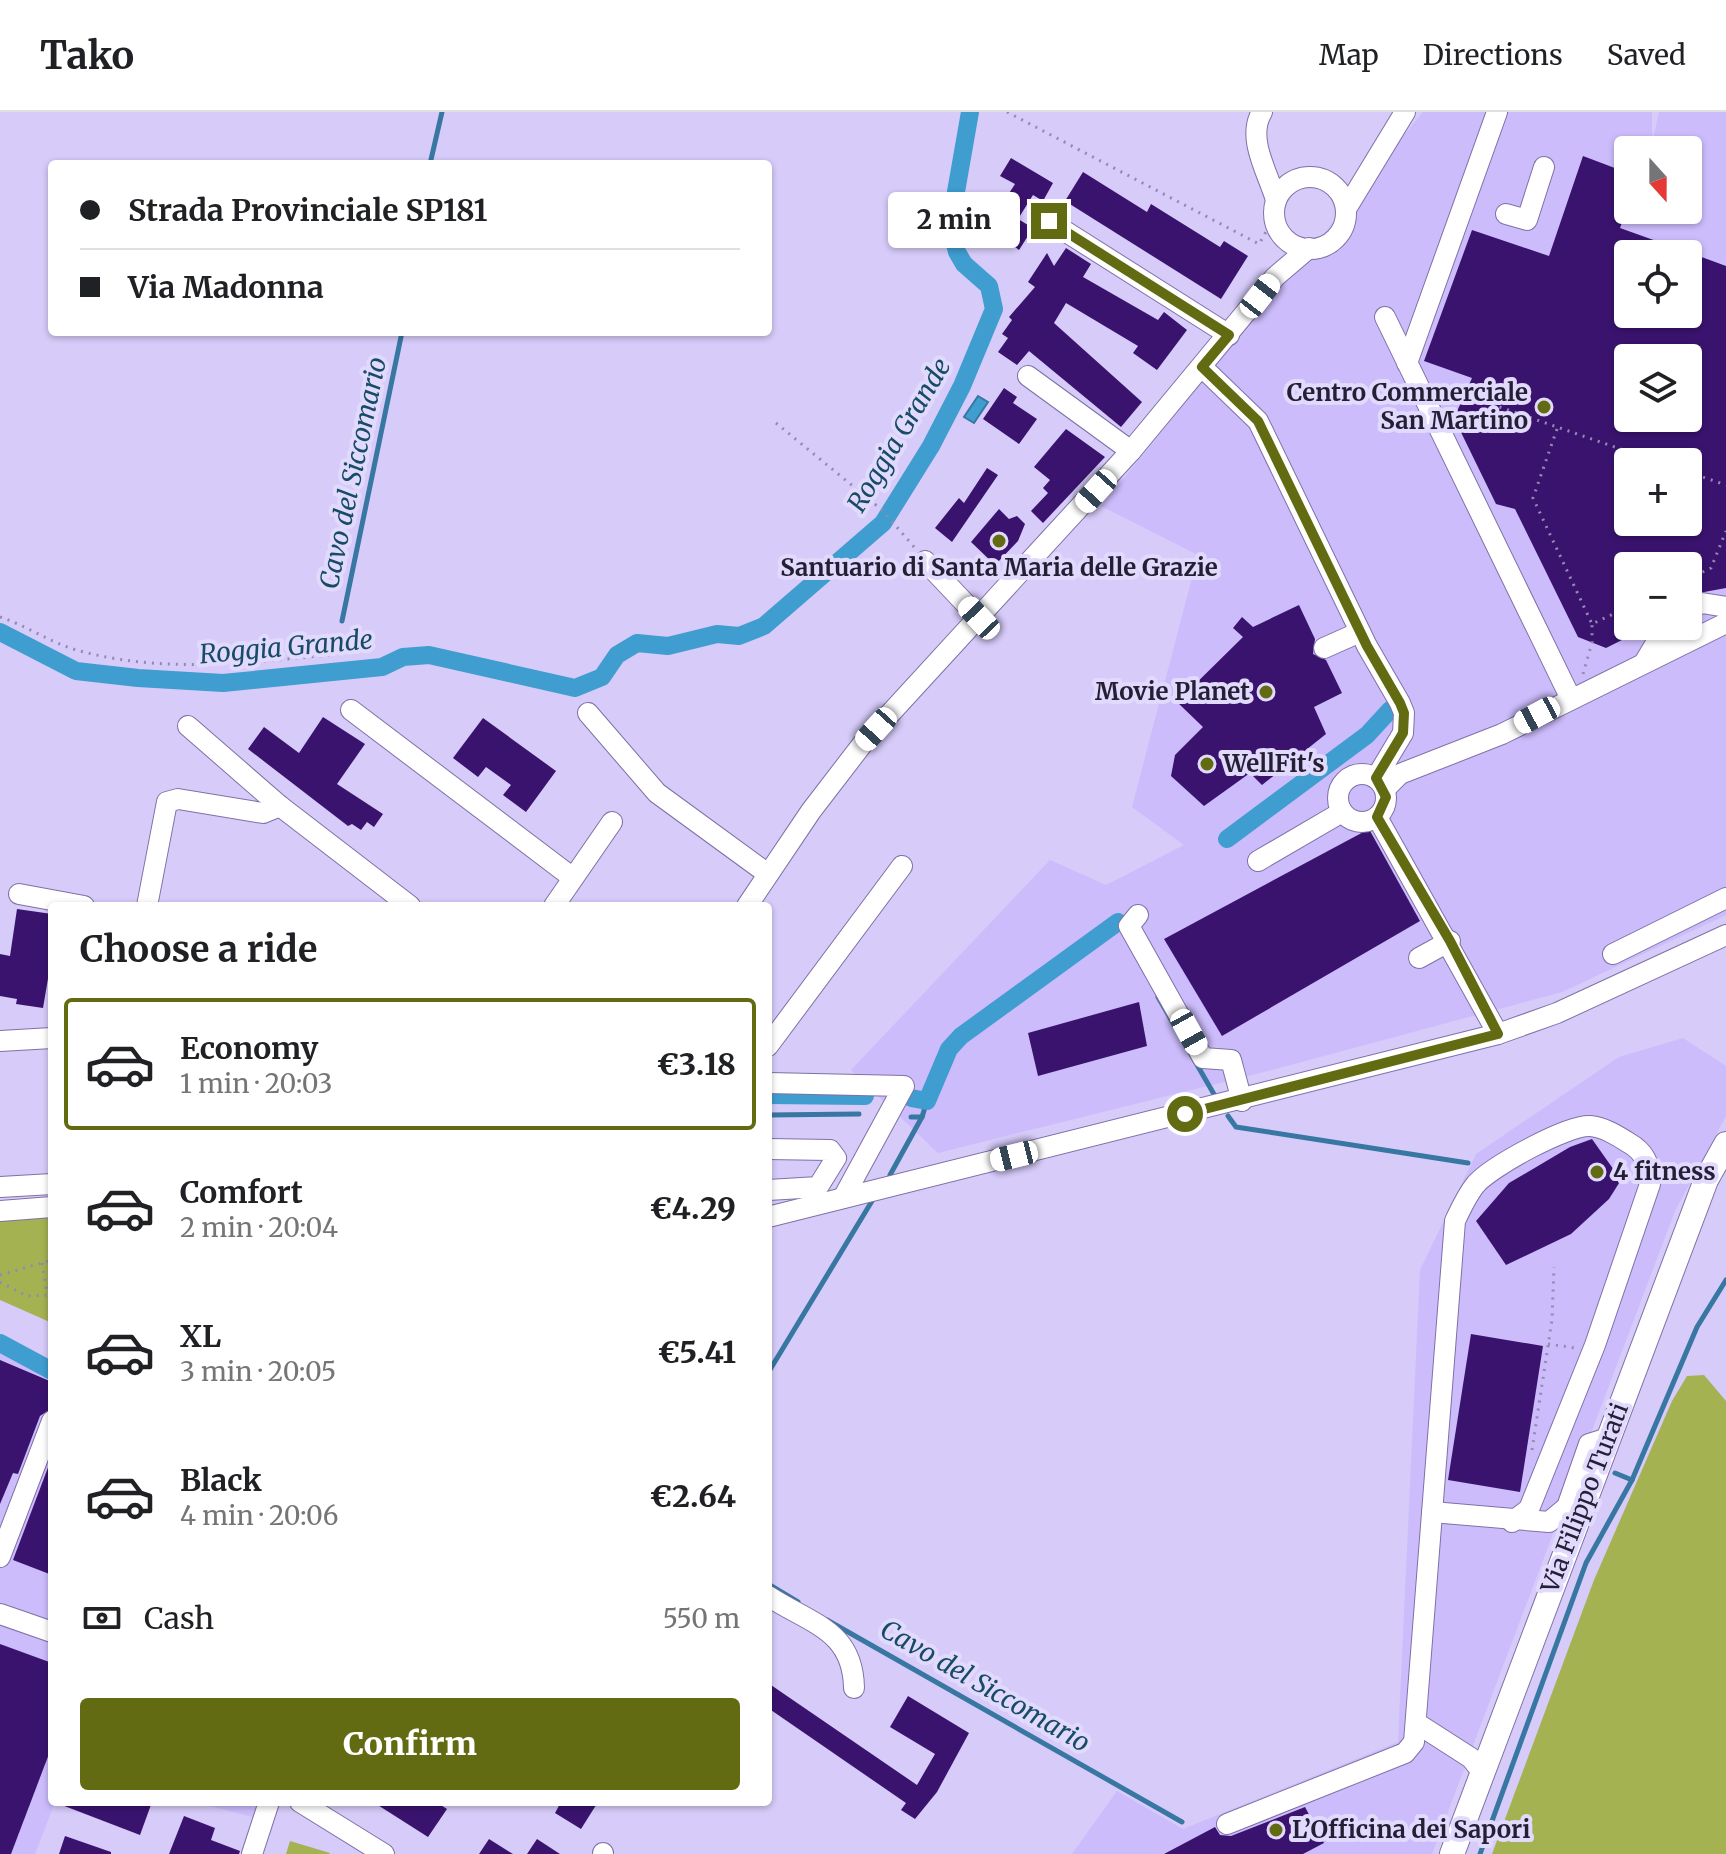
<!DOCTYPE html>
<meta charset="utf-8">
<style>
:root{--surface:#fff;--page:#f2f2f2;--text:#202124;--muted:#757577;--line:#e0e0e0;--accent:#626b11}
body{margin:0;font-family:Merriweather,serif;background:var(--page);color:var(--text);height:100vh;display:flex;flex-direction:column;font-size:30px;white-space:nowrap}
*{box-sizing:border-box;margin:0}
p{font-size:26px;color:var(--muted)}
.icon{flex:none;width:44px;height:44px;fill:none;stroke:currentColor;stroke-width:2;stroke-linecap:round;stroke-linejoin:round}
.map{position:relative;flex:1;overflow:hidden}
.drawer{position:absolute;left:48px;top:790px;width:724px;height:904px;display:flex;flex-direction:column;background:var(--surface);border-radius:8px;box-shadow:0 2px 6px #0004}
.drawer>*{flex:none}
.top-card{position:absolute;left:48px;top:48px;width:724px;height:176px;border-radius:8px;box-shadow:0 2px 6px #0004;display:grid;align-content:center;height:176px;padding:0 32px;background:var(--surface)}
.needle{width:52px;rotate:159deg}
.tools{position:absolute;left:1614px;top:24px;display:grid;gap:16px}
.tools a{display:grid;place-items:center;width:88px;height:88px;border-radius:8px;background:var(--surface);box-shadow:0 2px 6px #0004;font-size:40px}
.end{position:absolute;width:36px;height:36px;margin:-18px;border:10px solid #626b11;background:#fff;box-shadow:0 0 0 4px #fff}
.from{border-radius:50%}
.bubble{position:absolute;height:56px;border-radius:8px;background:var(--surface);box-shadow:0 2px 6px #0004;font-size:26px;font-weight:800;line-height:56px;text-align:center}
.car{position:absolute;width:24px;height:48px;margin:-24px -12px;border-radius:10px;box-shadow:0 0 6px 2px #0007;background:linear-gradient(#fff 24%,#345 0 40%,#fff 0 76%,#345 0 86%,#fff 0)}
.top-card b{display:flex;align-items:center;gap:28px;height:76px;font-size:30px}
.top-card b+b{border-top:2px solid var(--line)}
.top-card i{width:20px;height:20px;background:var(--text)}
ul{padding:0;list-style:none}
li{display:flex;align-items:center;gap:24px;height:132px;margin:0 16px 12px;padding:0 16px;border:4px solid transparent;border-radius:8px}
li div{flex:1}
li b{display:block;font-size:30px}
li em{font-style:normal;font-weight:800}
li.on{border-color:var(--accent)}
li>.icon{width:72px;height:72px;stroke-width:1.5}
h2{padding:0 32px;font-size:36px;line-height:96px}
.pay{display:flex;align-items:center;gap:20px;height:88px;padding:0 32px;font-size:30px}
.pay p{margin-inline-start:auto}
.action{display:flex;gap:16px;margin-top:auto;padding:16px 32px}
.action a{flex:1;height:92px;border-radius:8px;background:var(--accent);color:#fff;font-size:32px;font-weight:800;line-height:92px;text-align:center}
header{display:flex;align-items:center;gap:48px;box-sizing:border-box;height:112px;padding:0 40px;background:var(--surface);border-bottom:2px solid var(--line)}
header strong{font-size:38px}
nav{display:flex;gap:44px;margin-inline-start:auto;font-size:28px}
.map>svg:first-child{display:block}
.built{fill:#ccbcfc;fill-rule:evenodd}
.green{fill:#a5b252}
.water{fill:#3f9dd0;stroke:#3777a1;stroke-width:2}
.lines{fill:none;stroke-linecap:round;stroke-linejoin:round}
.stream{stroke:#3777a1;stroke-width:5}
.canal{stroke:#3f9dd0;stroke-width:18}
.building{fill:#3a136f;fill-rule:evenodd}
.minor-casing{stroke:#7f71a5;stroke-width:22}
.major-casing{stroke:#7f71a5;stroke-width:26}
.path{stroke:#938baf;stroke-width:3;stroke-dasharray:2 6;stroke-linecap:butt}
.minor{stroke:#fff;stroke-width:20}
.major{stroke:#fff;stroke-width:24}
.route{stroke:#626b11;stroke-width:10}
.poi-dot{fill:#626b11;stroke:#e2dafd;stroke-width:3}
.labels{text-anchor:middle;stroke-width:8;stroke-linejoin:round;paint-order:stroke}
.poi-label{font-size:24px;font-weight:bold;fill:#241f34;stroke:#e2dafd;text-anchor:start}
.street-label{font-size:24px;fill:#241f34;stroke:#e2dafd}
.water-label{font-size:26px;font-style:italic;fill:#184b66;stroke:#e2dafd}
</style>
<header>
<strong>Tako</strong>
<nav><a>Map</a><a>Directions</a><a>Saved</a></nav>
</header>
<div class="map">
<svg width="1726" height="1742" viewBox="0 0 1726 1742">
<rect width="100%" height="100%" fill="#d6cbf9"/>
<g class="built">
<path d="M1423 0H1652V32L1659 0H1726V803L1562 880 1264 960 938 1041 851 958 1050 748 1106 773 1184 733 1132 695 1198 443 1101 394ZM1628 38H1688V98H1628ZM1628 142H1688V202H1628ZM1628 246H1688V306H1628ZM1628 350H1688V410H1628ZM1628 454H1688V514H1628Z"/>
<path d="M1683 926 1726 954V1004L1675 1099 1432 1742H1072L1117 1679 1183 1717 1398 1630 1420 1158 1476 1042 1619 945Z"/>
<path d="M0 1239 52 1266 55 1690 35 1742H0Z"/>
<path d="M194 1690H259L253 1705Z"/>
</g>
<g class="green">
<path d="M52 1105V1211L0 1188V1107Z"/>
<path d="M1704 1263 1726 1289V1742H1492L1594 1468 1672 1289 1687 1264Z"/>
<path d="M290 1729 330 1741 329 1742H286Z"/>
</g>
<path class="water" d="M978 284 988 290 974 311 964 305Z"/>
<g class="lines">
<g class="stream">
<path d="M430 52 442 0"/>
<path d="M342 509 402 220"/>
<path d="M1158 885 1215 984"/>
<path d="M768 1003 859 1002"/>
<path d="M1228 1004 1236 1015 1468 1051"/>
<path d="M911 1005H922"/>
<path d="M890 1063 922 1005 927 989"/>
<path d="M768 1261 872 1089"/>
<path d="M1615 1361 1632 1368"/>
<path d="M768 1472 798 1490"/>
<path d="M827 1508 1182 1710"/>
<path d="M1480 1742 1586 1451 1632 1368 1697 1215 1726 1168"/>
</g>
<g class="canal">
<path d="M0 520 76 559 138 566 223 571 382 555 403 545 429 543 575 576 602 565 617 543 637 531 668 534 717 522 739 524 764 514 883 411 931 334 962 274 994 197 989 174 964 152 957 140 950 114 970 0"/>
<path d="M1227 727 1367 623 1390 598"/>
<path d="M768 983 865 984"/>
<path d="M911 986 927 989 949 937 961 924 1118 810"/>
<path d="M0 1231 52 1259"/>
</g>
</g>
<g class="building">
<path d="M1583 44 1628 61V94L1620 116 1687 140 1628 142V202H1688V140L1726 154V476L1688 483V454H1628V514H1650L1606 536 1578 525 1515 397 1496 392 1454 306 1472 266 1424 249 1472 118 1549 144ZM1628 246H1688V306H1628ZM1628 350H1688V410H1628Z"/>
<path d="M1011 46 1053 71 1043 89 1033 83 1018 107 1033 116 1019 138 988 114 1015 72 1000 64Z"/>
<path d="M1083 60 1147 100 1151 92 1220 135 1224 129 1248 144 1221 187 1065 89Z"/>
<path d="M1066 136 1091 152 1083 165 1158 208 1164 200 1187 218 1157 258 1133 241 1138 234 1066 191 1054 211 1142 290 1121 315 1029 239 1017 253 998 240 1008 226 1002 222 1012 208 1009 205 1035 175 1028 170 1047 141 1054 154Z"/>
<path d="M1004 276 1017 285 1013 291 1037 307 1019 332 983 307Z"/>
<path d="M1066 317 1105 345 1043 411 1031 399 1048 381 1043 376 1050 368 1034 355Z"/>
<path d="M987 356 998 363 952 430 935 416 959 386 964 391Z"/>
<path d="M999 397 1009 407 1017 404 1025 412 1018 429 995 453 971 430Z"/>
<path d="M1299 493 1315 527 1313 542 1326 548 1342 581 1314 595 1326 622 1262 673 1250 661 1204 694 1171 664 1175 643 1203 615 1177 590 1243 525 1233 516 1242 505 1253 515Z"/>
<path d="M323 605 365 632 337 672 383 702 374 715 367 710 361 718 352 712 348 714 248 637 264 615 299 641Z"/>
<path d="M483 606 556 659 526 700 503 683 511 673 486 655 478 665 453 646Z"/>
<path d="M1369 717 1420 809 1222 924 1164 827Z"/>
<path d="M17 797 52 802V843L43 896 16 892 17 887 0 884V842L10 844Z"/>
<path d="M1139 890 1147 934 1038 964 1028 921Z"/>
<path d="M1592 1027 1621 1068 1609 1087 1571 1122 1506 1153 1476 1109 1509 1071 1570 1035Z"/>
<path d="M1471 1222 1543 1234 1520 1380 1448 1368Z"/>
<path d="M0 1248 52 1270V1296L40 1304 18 1362 13 1361 0 1392Z"/>
<path d="M52 1345V1463L13 1448Z"/>
<path d="M0 1532 52 1551V1634L11 1742H0Z"/>
<path d="M768 1571 917 1673 935 1642 890 1615 908 1584 969 1621 937 1680 915 1707 901 1698 906 1691 768 1596Z"/>
<path d="M54 1690H152L140 1723Z"/>
<path d="M373 1690H436L447 1697 428 1725Z"/>
<path d="M561 1690H598L581 1717 555 1701Z"/>
<path d="M1305 1695 1324 1731 1303 1742H1164L1215 1715 1220 1723 1231 1724Z"/>
<path d="M184 1704 215 1716 211 1728 240 1739 239 1742H169Z"/>
<path d="M65 1724 111 1740V1742H59Z"/>
<path d="M489 1727 513 1742H479Z"/>
<path d="M537 1727 560 1742H527Z"/>
</g>
<g class="lines">
<g class="minor-casing">
<g id="minor">
<path d="M1262 0C1246 26 1268 61 1276 88"/>
<circle cx="1310" cy="101" r="36"/>
<path d="M1346 97 1405 0"/>
<path d="M1506 102 1527 108 1544 55"/>
<path d="M1049 109 1229 223"/>
<path d="M1385 205 1571 587"/>
<path d="M1407 251 1497 0"/>
<path d="M1202 255 1258 309 1367 534 1400 591 1404 601 1403 621 1376 666"/>
<path d="M1028 264 1131 339"/>
<path d="M925 449 979 506"/>
<path d="M1688 497 1702 491 1726 495"/>
<path d="M1324 536 1360 520"/>
<path d="M1644 551 1666 514"/>
<path d="M351 598 573 766"/>
<path d="M588 601 657 681 768 762"/>
<path d="M188 614 280 694 410 794"/>
<circle cx="1362" cy="686" r="24"/>
<path d="M1385 677 1400 662 1502 622 1726 511"/>
<path d="M1377 705 1498 922"/>
<path d="M1258 749 1342 700"/>
<path d="M19 782 84 794"/>
<path d="M147 794 167 690 178 687 263 701 280 694"/>
<path d="M554 794 612 710"/>
<path d="M747 794 811 699 864 630 1131 339 1275 165 1309 136"/>
<path d="M1138 803 1129 814 1203 946 1231 948 1242 989"/>
<path d="M1613 842 1726 786"/>
<path d="M1419 846 1450 829"/>
<path d="M0 929 52 926"/>
<path d="M768 934 902 754"/>
<path d="M768 971 904 974 843 1086"/>
<path d="M768 1037 830 1038 836 1046 818 1075 768 1078"/>
<path d="M0 1075 52 1072"/>
<path d="M0 1099 52 1095"/>
<path d="M768 1105 1498 922 1557 901 1726 823"/>
<path d="M1432 1400 1549 1410 1567 1395 1589 1332 1608 1326"/>
<path d="M0 1445 52 1309"/>
<path d="M768 1484C811 1512 853 1518 854 1576"/>
<path d="M0 1502 52 1520"/>
<path d="M1418 1612 1471 1646 1482 1660"/>
<path d="M300 1690 384 1742"/>
<path d="M1227 1712 1405 1641 1414 1630 1455 1109C1461 1096 1467 1083 1476 1072 1492 1054 1567 1013 1590 1014 1604 1015 1618 1024 1629 1031 1645 1040 1651 1054 1650 1072L1595 1233 1529 1397 1512 1410"/>
<path d="M252 1742 269 1690"/>
<path d="M603 1742V1741"/>
</g>
</g>
<g class="major-casing">
<path id="major" d="M1452 1742 1706 1068 1726 1032"/>
</g>
<g class="path">
<path d="M1007 0 1259 132 1275 104"/>
<path d="M1439 274 1658 350"/>
<path d="M776 311 882 398 915 436"/>
<path d="M1557 317 1533 386 1592 512 1628 495"/>
<path d="M1688 360 1726 373"/>
<path d="M1688 467 1711 456 1726 419"/>
<path d="M0 505C25 513 48 529 73 537 159 562 242 551 329 543"/>
<path d="M1583 562 1592 531V512"/>
<path d="M1621 1068 1631 1061"/>
<path d="M42 1151 47 1181"/>
<path d="M0 1163 52 1148"/>
<path d="M0 1170 27 1184 52 1183"/>
<path d="M1548 1232 1576 1236"/>
<path d="M1532 1338 1552 1208 1554 1155"/>
</g>
<use href="#minor" class="minor"/>
<use href="#major" class="major"/>
</g>
<g class="lines">
<path class="route" d="M1049 109 1229 223 1202 255 1258 309 1367 534 1400 591 1404 601 1403 621 1376 666 1386 685 1377 705 1450 829 1498 922 1185 1002"/>
</g>
<g class="poi-dot">
<circle cx="1544" cy="295" r="8"/>
<circle cx="999" cy="429" r="8"/>
<circle cx="1266" cy="580" r="8"/>
<circle cx="1207" cy="652" r="8"/>
<circle cx="1597" cy="1060" r="8"/>
<circle cx="1276" cy="1718" r="8"/>
</g>
<g class="labels">
<g class="poi-label">
<text x="1528" y="289" text-anchor="end">Centro Commerciale<tspan x="1528" dy="28">San Martino</tspan></text>
<text x="999" y="464" text-anchor="middle">Santuario di Santa Maria delle Grazie</text>
<text x="1250" y="588" text-anchor="end">Movie Planet</text>
<text x="1223" y="660">WellFit's</text>
<text x="1613" y="1068">4 fitness</text>
<text x="1292" y="1726">L’Officina dei Sapori</text>
</g>
<g class="street-label">
<text transform="translate(1585 1386) rotate(-69)" y="8">Via Filippo Turati</text>
</g>
<g class="water-label">
<text transform="translate(899 323) rotate(-59)" y="9">Roggia Grande</text>
<text transform="translate(353 361) rotate(-78)" y="9">Cavo del Siccomario</text>
<text transform="translate(286 535) rotate(-5)" y="9">Roggia Grande</text>
<text transform="translate(985 1574) rotate(30)" y="9">Cavo del Siccomario</text>
</g>
</g>
</svg>
<div class="tools">
<a><svg class="needle" viewBox="-14 -14 28 28"><path d="M0-13l5 13h-10z" fill="#e53935"/><path d="M0 13l5-13h-10z" fill="#757577"/></svg></a>
<a><svg class="icon" aria-label="locate" viewBox="0 0 24 24"><circle cx="12" cy="12" r="6"/><path d="M12 2v4M12 18v4M2 12h4M18 12h4"/></svg></a>
<a><svg class="icon" aria-label="layers" viewBox="0 0 24 24"><path d="M12 4l9 5-9 5-9-5zM3 14l9 5 9-5"/></svg></a>
<a>+</a>
<a>−</a>
</div>
<i class="end from" style="left:1185px;top:1002px"></i>
<i class="end" style="left:1049px;top:109px"></i>
<div class="bubble" style="left:888px;top:80px;width:132px">2 min</div>
<i class="car" style="left:1260px;top:184px;rotate:38deg"></i>
<i class="car" style="left:1096px;top:379px;rotate:222deg"></i>
<i class="car" style="left:979px;top:506px;rotate:317deg"></i>
<i class="car" style="left:1537px;top:603px;rotate:242deg"></i>
<i class="car" style="left:876px;top:617px;rotate:222deg"></i>
<i class="car" style="left:1189px;top:920px;rotate:151deg"></i>
<i class="car" style="left:1014px;top:1044px;rotate:256deg"></i>
<div class="top-card">
<b><i class="from"></i>Strada Provinciale SP181</b>
<b><i></i>Via Madonna</b>
</div>
<section class="drawer">
<h2>Choose a ride</h2>
<ul>
<li class="on"><svg class="icon" aria-label="car" viewBox="0 0 24 24"><path d="M5 17H2v-5l4-1 3-4h7l3 4 3 1v5h-3M9 17h6M6 11h13"/><circle cx="7" cy="17" r="2"/><circle cx="17" cy="17" r="2"/></svg><div><b>Economy</b><p>1 min · 20:03</p></div><em>€3.18</em></li>
<li><svg class="icon" aria-label="car" viewBox="0 0 24 24"><path d="M5 17H2v-5l4-1 3-4h7l3 4 3 1v5h-3M9 17h6M6 11h13"/><circle cx="7" cy="17" r="2"/><circle cx="17" cy="17" r="2"/></svg><div><b>Comfort</b><p>2 min · 20:04</p></div><em>€4.29</em></li>
<li><svg class="icon" aria-label="car" viewBox="0 0 24 24"><path d="M5 17H2v-5l4-1 3-4h7l3 4 3 1v5h-3M9 17h6M6 11h13"/><circle cx="7" cy="17" r="2"/><circle cx="17" cy="17" r="2"/></svg><div><b>XL</b><p>3 min · 20:05</p></div><em>€5.41</em></li>
<li><svg class="icon" aria-label="car" viewBox="0 0 24 24"><path d="M5 17H2v-5l4-1 3-4h7l3 4 3 1v5h-3M9 17h6M6 11h13"/><circle cx="7" cy="17" r="2"/><circle cx="17" cy="17" r="2"/></svg><div><b>Black</b><p>4 min · 20:06</p></div><em>€2.64</em></li>
</ul>
<div class="pay"><svg class="icon" aria-label="cash" viewBox="0 0 24 24"><path d="M3 7h18v10H3z"/><circle cx="12" cy="12" r="2"/></svg>Cash<p>550 m</p></div>
<div class="action"><a>Confirm</a></div>
</section>
</div>
